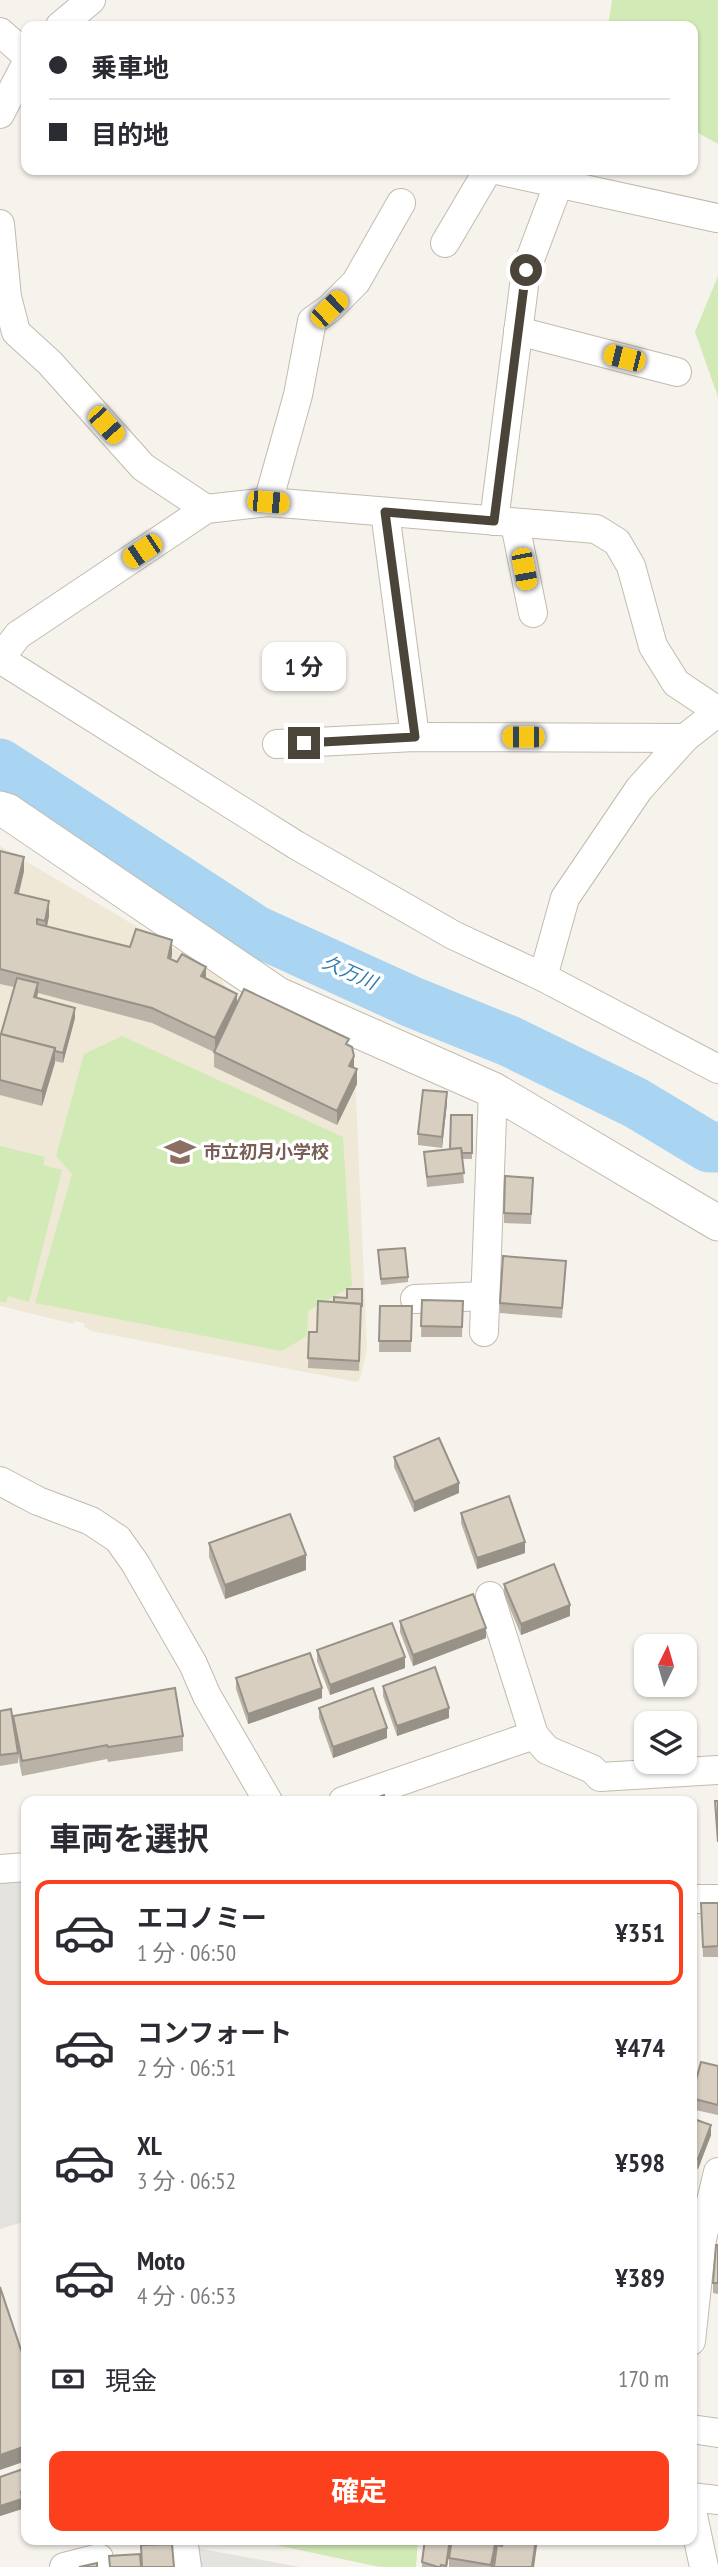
<!DOCTYPE html>
<html lang="ja">
<meta charset="utf-8">
<style>
:root{--surface:#fff;--page:#f7f7f7;--text:#2b2b33;--muted:#7c7c81;--line:#e1e1e2;--accent:#fc3f1d}
body{margin:0;font-family:"PT Sans Narrow","Noto Sans JP",sans-serif;background:var(--page);color:var(--text);height:100vh;display:flex;flex-direction:column;font-size:26px;white-space:nowrap}
*{box-sizing:border-box;margin:0}
p{font-size:23px;color:var(--muted)}
.icon{flex:none;width:38px;height:38px;fill:none;stroke:currentColor;stroke-width:2;stroke-linecap:round;stroke-linejoin:round}
.map{position:relative;flex:1;overflow:hidden}
.sheet{position:absolute;left:21px;top:1796px;width:676px;height:749px;display:flex;flex-direction:column;background:var(--surface);border-radius:14px;box-shadow:0 2px 5px #0004}
.sheet>*{flex:none}
.top-card{position:absolute;left:21px;top:21px;width:677px;height:154px;border-radius:14px;box-shadow:0 2px 5px #0004;display:grid;align-content:center;height:154px;padding:0 28px;background:var(--surface)}
.needle{width:46px;rotate:5deg}
.buttons{position:absolute;left:634px;top:1634px;display:grid;gap:14px}
.buttons a{display:grid;place-items:center;width:63px;height:63px;border-radius:14px;background:var(--surface);box-shadow:0 2px 5px #0004;font-size:35px}
.end{position:absolute;width:32px;height:32px;margin:-16px;border:9px solid #4b4439;background:#fff;box-shadow:0 0 0 4px #fff}
.from{border-radius:50%}
.bubble{position:absolute;height:49px;border-radius:14px;background:var(--surface);box-shadow:0 2px 5px #0004;font-size:23px;font-weight:700;line-height:49px;text-align:center}
.car{position:absolute;width:21px;height:42px;margin:-21px -10px;border-radius:9px;box-shadow:0 0 5px 2px #0007;background:linear-gradient(#f5c518 24%,#345 0 40%,#f5c518 0 76%,#345 0 86%,#f5c518 0)}
.top-card b{display:flex;align-items:center;gap:24px;height:66px;font-size:26px}
.top-card b+b{border-top:2px solid var(--line)}
.top-card i{width:18px;height:18px;background:var(--text)}
ul{padding:0;list-style:none}
li{display:flex;align-items:center;gap:21px;height:105px;margin:0 14px 10px;padding:0 14px;border:4px solid transparent;border-radius:14px}
li div{flex:1}
li b{display:block;font-size:26px}
li em{font-style:normal;font-weight:700}
li.current{border-color:var(--accent)}
li>.icon{width:63px;height:63px;stroke-width:1.5}
h2{padding:0 28px;font-size:32px;line-height:84px}
.pay{display:flex;align-items:center;gap:18px;height:77px;padding:0 28px;font-size:26px}
.pay p{margin-inline-start:auto}
.primary-button{display:flex;gap:14px;margin-top:auto;padding:14px 28px}
.primary-button a{flex:1;height:80px;border-radius:14px;background:var(--accent);color:#fff;font-size:28px;font-weight:700;line-height:80px;text-align:center}
.map>svg:first-child{display:block}
.education{fill:#efe8d6}
.green{fill:#d2eab5}
.parking{fill:#e5e3e0}
.lines{fill:none;stroke-linecap:round;stroke-linejoin:round}
.river{stroke:#a9d4f2;stroke-width:51}
.minor-casing{stroke:#c2bbae;stroke-width:30}
.tertiary-casing{stroke:#c2bbae;stroke-width:37}
.minor{stroke:#fff;stroke-width:28}
.tertiary{stroke:#fff;stroke-width:35}
.wall{fill:#bab2a6}
.shaded-wall{fill:#979187}
.building{fill:#d8cfc1;stroke:#979187;stroke-width:2}
.route{stroke:#4b4439;stroke-width:9}
.labels{text-anchor:middle;stroke-width:7;stroke-linejoin:round;paint-order:stroke}
.education-label{font-size:18px;font-weight:bold;fill:#785e54;stroke:#fff;text-anchor:start}
.water-label{font-size:19px;font-style:italic;fill:#2e7ab2;stroke:#fff}
</style>
<div class="map">
<svg width="718" height="2567" viewBox="0 0 718 2567">
<rect width="100%" height="100%" fill="#f6f3ec"/>
<path class="education" d="M0 846 219 975 227 990 354 1052 367 1348 360 1379 357 1382 91 1331 84 1326V1323L74 1321V1324L0 1306Z"/>
<g class="green">
<path d="M612 0H718V144L693 130V26H608Z"/>
<path d="M718 276V397L695 332Z"/>
<path d="M122 1036 343 1137 352 1286 308 1311 307 1336 282 1351 35 1303 72 1174 56 1156 84 1054Z"/>
<path d="M0 1146 45 1157 43 1165 62 1170 29 1302 8 1296 6 1303 0 1301Z"/>
<path d="M247 2539H418L416 2567H380Z"/>
</g>
<g class="parking">
<path d="M26 1878V2221L0 2229V1881Z"/>
<path d="M191 2547 300 2567H193Z"/>
</g>
<g class="lines">
<path class="river" d="M0 764 256 931 412 1002 509 1041 636 1103 709 1147H718"/>
<g class="minor-casing">
<g id="minor">
<path d="M60 26 91 0"/>
<path d="M0 32 26 55"/>
<path d="M0 114 26 64"/>
<path d="M497 170 717 218"/>
<path d="M0 224 7 297 16 332 50 363 143 467 206 509"/>
<path d="M445 243 488 170"/>
<path d="M518 331 677 372"/>
<path d="M268 502 298 395 312 321 329 309 356 282 401 203"/>
<path d="M385 512 415 737"/>
<path d="M494 521 526 270 558 185"/>
<path d="M515 524 533 613"/>
<path d="M0 658 18 635 206 509 268 502 596 529 617 542 631 566 653 646 676 683 718 711"/>
<path d="M0 659 296 845 453 935 543 977 718 1069"/>
<path d="M277 744 415 737 685 738 718 712"/>
<path d="M543 977 565 898 639 789 685 738"/>
<path d="M415 1299 485 1296"/>
<path d="M484 1332 493 1090"/>
<path d="M0 1481 38 1501 91 1521 118 1539 135 1563 193 1664 207 1696 268 1801"/>
<path d="M534 1735 547 1750 592 1769 600 1777 718 1770"/>
<path d="M343 1801 534 1735 490 1596"/>
<path d="M0 1869 26 1867"/>
<path d="M691 1899H718"/>
<path d="M691 2341 702 2239 718 2172"/>
<path d="M691 2429 718 2433"/>
<path d="M691 2497 718 2500"/>
<path d="M691 2506 704 2567"/>
<path d="M183 2539 187 2567"/>
<path d="M64 2567 99 2558"/>
</g>
</g>
<g class="tertiary-casing">
<path id="tertiary" d="M0 809 7 811 278 995 493 1090 718 1223"/>
</g>
<use href="#minor" class="minor"/>
<use href="#tertiary" class="tertiary"/>
</g>
<g class="wall">
<path d="M0 851 24 871 19 894 49 916 47 926 130 947 172 955 171 959 206 978 237 1004 349 1045 357 1084 337 1125 214 1067V1052L152 1023 38 993 37 998 75 1018 63 1063 55 1061 42 1106 0 1095V1034H1L14 987 0 984Z"/>
<path d="M447 1103 442 1148 418 1145V1134Z"/>
<path d="M472 1115V1159H462L464 1183 427 1187 424 1152 450 1150Z"/>
<path d="M533 1188 531 1224 504 1223V1213Z"/>
<path d="M378 1255 408 1277V1282L381 1285Z"/>
<path d="M566 1271 562 1318 500 1313V1303Z"/>
<path d="M362 1289 359 1371 308 1368 309 1332H317L334 1302 347 1298Z"/>
<path d="M422 1300 463 1301 462 1337H421Z"/>
<path d="M380 1306H412L411 1352H379Z"/>
<path d="M394 1457 459 1493 414 1512 394 1467Z"/>
<path d="M461 1513 525 1553 477 1569 461 1523Z"/>
<path d="M209 1543 306 1570 225 1599 209 1557Z"/>
<path d="M504 1584 570 1616 521 1635 504 1594Z"/>
<path d="M400 1621 486 1638 413 1666 400 1632Z"/>
<path d="M317 1650 405 1668 330 1695 317 1661Z"/>
<path d="M236 1678 322 1698 248 1724 236 1689Z"/>
<path d="M383 1686 449 1718 397 1736 383 1696Z"/>
<path d="M319 1708 387 1738 333 1758 319 1718Z"/>
<path d="M0 1711 13 1720 183 1736V1751L108 1762 107 1759 22 1776 18 1756V1763L0 1766Z"/>
<path d="M701 1903H718V1957H703Z"/>
<path d="M718 2066V2115L691 2109V2098Z"/>
<path d="M691 2118 711 2135 698 2169 691 2166Z"/>
<path d="M718 2245V2294L713 2293V2283Z"/>
<path d="M26 2468V2510H24L22 2505V2509L0 2516Z"/>
<path d="M452 2539 447 2567H422V2562Z"/>
<path d="M452 2539H498L493 2567H449V2558Z"/>
</g>
<g class="shaded-wall">
<path d="M24 857V871L15 908V893Z"/>
<path d="M49 901V916L45 936V921Z"/>
<path d="M172 940V955L168 973V958Z"/>
<path d="M206 967V982L201 976Z"/>
<path d="M38 983V993L34 1007V997Z"/>
<path d="M237 994V1008L215 1052V1038Z"/>
<path d="M75 1008V1018L63 1063V1053Z"/>
<path d="M55 1048V1063L42 1106V1091Z"/>
<path d="M354 1056V1071L349 1066Z"/>
<path d="M357 1069V1084L337 1125V1111Z"/>
<path d="M447 1092V1103L442 1148V1137Z"/>
<path d="M459 1483V1493L414 1512V1502Z"/>
<path d="M525 1542V1553L477 1569V1558Z"/>
<path d="M306 1555V1570L225 1599V1585Z"/>
<path d="M570 1605V1616L521 1635V1624Z"/>
<path d="M486 1628V1638L413 1666V1655Z"/>
<path d="M405 1657V1668L330 1695V1685Z"/>
<path d="M322 1688V1698L248 1724V1714Z"/>
<path d="M449 1708V1718L397 1736V1726Z"/>
<path d="M387 1728V1738L333 1758V1747Z"/>
<path d="M711 2125V2135L698 2169V2159Z"/>
<path d="M26 2446V2461L0 2470V2455Z"/>
<path d="M22 2499V2509L0 2516V2506Z"/>
<path d="M26 2499V2510H24V2500Z"/>
<path d="M450 2539H452L447 2567H446Z"/>
<path d="M496 2539H498L493 2567H491Z"/>
<path d="M536 2539H538L534 2567H532Z"/>
</g>
<g class="building">
<path d="M0 851 24 857 15 893 49 901 45 921 37 919V924L130 947 136 929 172 940 168 958 177 962 182 954 206 967 201 976 237 994 215 1038 152 1008 0 969Z"/>
<path d="M17 978 38 983 34 997 75 1008 63 1053 55 1051V1048L1 1034Z"/>
<path d="M244 989 349 1039 346 1044 352 1047 354 1056 349 1066 357 1069 337 1111 214 1052Z"/>
<path d="M0 1034 55 1048 42 1091 0 1080Z"/>
<path d="M423 1090 447 1092 442 1137 418 1134Z"/>
<path d="M451 1115H472V1153H462L461 1148 450 1149Z"/>
<path d="M461 1148 464 1173 427 1177 424 1152Z"/>
<path d="M505 1176 533 1178 531 1214 504 1213Z"/>
<path d="M405 1248 408 1277 381 1279 378 1250Z"/>
<path d="M503 1256 566 1261 562 1308 500 1303Z"/>
<path d="M347 1289H362V1307L361 1304 334 1302V1297L347 1298Z"/>
<path d="M422 1300 463 1301 462 1327 421 1326Z"/>
<path d="M318 1301 361 1304 359 1361 308 1358 309 1332H317Z"/>
<path d="M380 1306H412L411 1341H379Z"/>
<path d="M439 1438 459 1483 414 1502 394 1457Z"/>
<path d="M509 1496 525 1542 477 1558 461 1513Z"/>
<path d="M290 1514 306 1555 225 1585 209 1543Z"/>
<path d="M554 1564 570 1605 521 1624 504 1584Z"/>
<path d="M473 1594 486 1628 413 1655 400 1621Z"/>
<path d="M392 1623 405 1657 330 1685 317 1650Z"/>
<path d="M310 1653 322 1688 248 1714 236 1678Z"/>
<path d="M435 1667 449 1708 397 1726 383 1686Z"/>
<path d="M175 1688 183 1736 108 1747 107 1745 22 1761 13 1716Z"/>
<path d="M373 1688 387 1728 333 1747 319 1708Z"/>
<path d="M11 1709 18 1753 0 1755V1711Z"/>
<path d="M384 1795 386 1801H368Z"/>
<path d="M715 1801H718V1842Z"/>
<path d="M701 1903H718V1946L703 1947Z"/>
<path d="M701 2062 718 2066V2105L691 2098Z"/>
<path d="M691 2118 711 2125 698 2159 691 2156Z"/>
<path d="M716 2245H718V2283H713Z"/>
<path d="M0 2287 26 2365V2446L0 2455Z"/>
<path d="M26 2468V2499L24 2500 21 2491 22 2499 0 2506V2477Z"/>
<path d="M425 2539H450L446 2566 441 2565 440 2567H438L422 2562Z"/>
<path d="M452 2539H496L491 2565 449 2558Z"/>
<path d="M503 2539H536L532 2567H494L497 2545 502 2546Z"/>
<path d="M172 2544 174 2567H142L141 2545Z"/>
<path d="M140 2554 141 2567H110L109 2556Z"/>
<path d="M97 2563V2567H79Z"/>
</g>
<g class="lines">
<path class="route" d="M304 743 415 737 385 512 494 521 526 270"/>
</g>
<defs>
<g id="school-bare" transform="scale(2.415)"><path d="M0-5L7-2L0 1L-7-2ZM-4 1L0 2.5L4 1V4Q0 6-4 4Z" fill="#8d6e63" stroke="#fff" stroke-width="2.5" paint-order="stroke"/></g>
</defs>
<g fill-rule="evenodd">
<use href="#school-bare" x="180" y="1152"/>
</g>
<g class="labels">
<g class="education-label">
<text x="203" y="1158">市立初月小学校</text>
</g>
<g class="water-label">
<text transform="translate(350 972) rotate(24)" y="7">久万川</text>
</g>
</g>
</svg>
<div class="buttons">
<a><svg class="needle" viewBox="-14 -14 28 28"><path d="M0-13l5 13h-10z" fill="#e53935"/><path d="M0 13l5-13h-10z" fill="#7c7c81"/></svg></a>
<a><svg class="icon" aria-label="layers" viewBox="0 0 24 24"><path d="M12 4l9 5-9 5-9-5zM3 14l9 5 9-5"/></svg></a>
</div>
<i class="end from" style="left:526px;top:270px"></i>
<i class="end" style="left:304px;top:743px"></i>
<div class="bubble" style="left:262px;top:642px;width:84px">1 分</div>
<i class="car" style="left:329px;top:309px;rotate:46deg"></i>
<i class="car" style="left:624px;top:358px;rotate:284deg"></i>
<i class="car" style="left:106px;top:425px;rotate:138deg"></i>
<i class="car" style="left:268px;top:502px;rotate:95deg"></i>
<i class="car" style="left:142px;top:551px;rotate:236deg"></i>
<i class="car" style="left:524px;top:569px;rotate:169deg"></i>
<i class="car" style="left:523px;top:737px;rotate:270deg"></i>
<div class="top-card">
<b><i class="from"></i>乗車地</b>
<b><i></i>目的地</b>
</div>
<section class="sheet">
<h2>車両を選択</h2>
<ul>
<li class="current"><svg class="icon" aria-label="car" viewBox="0 0 24 24"><path d="M5 17H2v-5l4-1 3-4h7l3 4 3 1v5h-3M9 17h6M6 11h13"/><circle cx="7" cy="17" r="2"/><circle cx="17" cy="17" r="2"/></svg><div><b>エコノミー</b><p>1 分 · 06:50</p></div><em>¥351</em></li>
<li><svg class="icon" aria-label="car" viewBox="0 0 24 24"><path d="M5 17H2v-5l4-1 3-4h7l3 4 3 1v5h-3M9 17h6M6 11h13"/><circle cx="7" cy="17" r="2"/><circle cx="17" cy="17" r="2"/></svg><div><b>コンフォート</b><p>2 分 · 06:51</p></div><em>¥474</em></li>
<li><svg class="icon" aria-label="car" viewBox="0 0 24 24"><path d="M5 17H2v-5l4-1 3-4h7l3 4 3 1v5h-3M9 17h6M6 11h13"/><circle cx="7" cy="17" r="2"/><circle cx="17" cy="17" r="2"/></svg><div><b>XL</b><p>3 分 · 06:52</p></div><em>¥598</em></li>
<li><svg class="icon" aria-label="car" viewBox="0 0 24 24"><path d="M5 17H2v-5l4-1 3-4h7l3 4 3 1v5h-3M9 17h6M6 11h13"/><circle cx="7" cy="17" r="2"/><circle cx="17" cy="17" r="2"/></svg><div><b>Moto</b><p>4 分 · 06:53</p></div><em>¥389</em></li>
</ul>
<div class="pay"><svg class="icon" aria-label="cash" viewBox="0 0 24 24"><path d="M3 7h18v10H3z"/><circle cx="12" cy="12" r="2"/></svg>現金<p>170 m</p></div>
<div class="primary-button"><a>確定</a></div>
</section>
</div>
